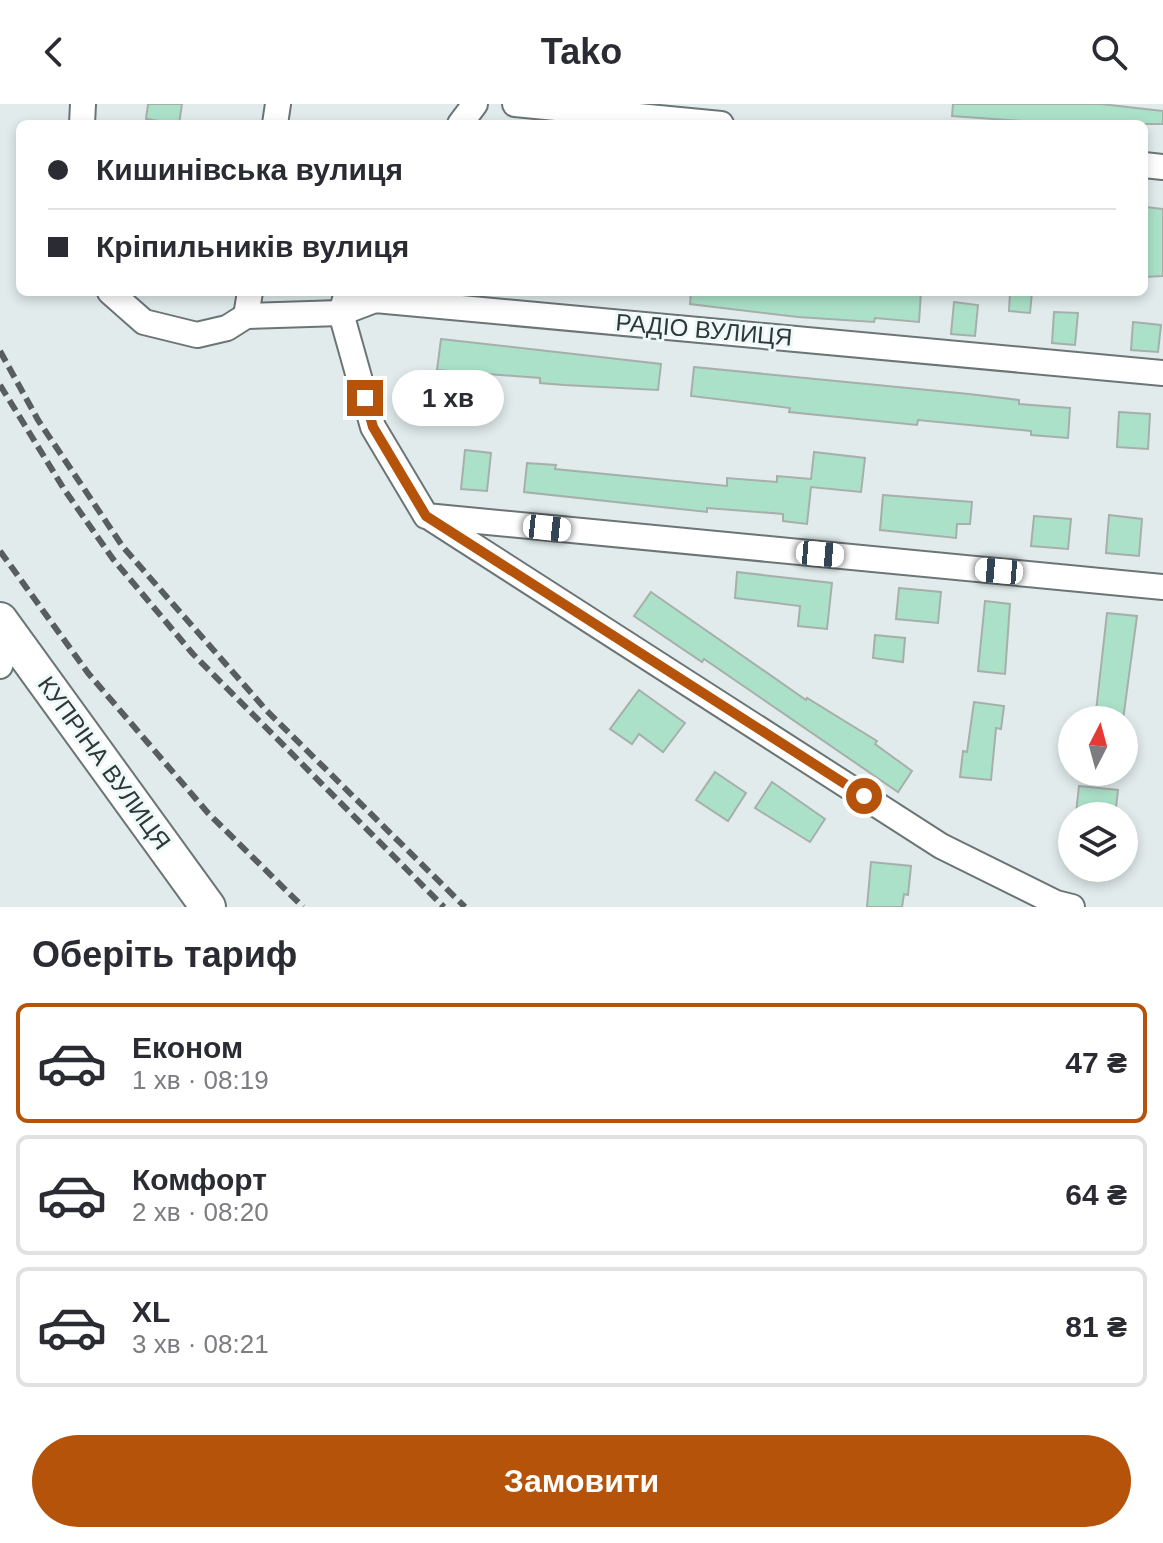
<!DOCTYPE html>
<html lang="uk">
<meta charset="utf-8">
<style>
:root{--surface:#fff;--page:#f2f2f3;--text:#2b2b33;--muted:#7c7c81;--line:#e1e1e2;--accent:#b45309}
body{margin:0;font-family:Helvetica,sans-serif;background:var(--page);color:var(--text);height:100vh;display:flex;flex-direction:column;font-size:30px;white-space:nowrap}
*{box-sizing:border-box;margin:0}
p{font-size:26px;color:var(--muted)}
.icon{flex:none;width:44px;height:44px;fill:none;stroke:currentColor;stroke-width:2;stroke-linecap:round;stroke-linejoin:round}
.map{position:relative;height:803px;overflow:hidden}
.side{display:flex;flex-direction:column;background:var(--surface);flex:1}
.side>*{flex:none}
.top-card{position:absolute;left:16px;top:16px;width:1132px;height:176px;border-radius:12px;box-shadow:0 4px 12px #0003;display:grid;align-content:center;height:176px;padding:0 32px;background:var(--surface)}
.needle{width:52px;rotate:6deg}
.fabs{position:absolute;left:1058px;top:602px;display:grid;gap:16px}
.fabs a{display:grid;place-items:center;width:80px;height:80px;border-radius:50%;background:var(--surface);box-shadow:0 4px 12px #0003;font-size:40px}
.end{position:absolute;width:36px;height:36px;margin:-18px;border:10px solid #b45309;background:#fff;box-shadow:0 0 0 4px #fff}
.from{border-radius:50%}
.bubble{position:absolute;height:56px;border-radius:28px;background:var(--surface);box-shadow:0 4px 12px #0003;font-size:26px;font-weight:600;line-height:56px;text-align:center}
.car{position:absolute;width:24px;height:48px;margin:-24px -12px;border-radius:10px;box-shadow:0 0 6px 2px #0007;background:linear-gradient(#fff 24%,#345 0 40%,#fff 0 76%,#345 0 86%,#fff 0)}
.top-card b{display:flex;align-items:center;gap:28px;height:76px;font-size:30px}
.top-card b+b{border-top:2px solid var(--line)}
.top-card i{width:20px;height:20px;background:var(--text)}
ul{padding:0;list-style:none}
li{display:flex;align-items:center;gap:24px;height:120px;margin:0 16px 12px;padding:0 16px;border:4px solid var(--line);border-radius:12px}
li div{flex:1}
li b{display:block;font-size:30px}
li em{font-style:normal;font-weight:600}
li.on{border-color:var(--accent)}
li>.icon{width:72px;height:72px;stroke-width:1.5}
h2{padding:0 32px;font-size:36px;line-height:96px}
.button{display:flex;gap:16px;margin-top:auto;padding:16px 32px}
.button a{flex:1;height:92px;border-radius:48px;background:var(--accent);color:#fff;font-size:32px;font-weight:600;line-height:92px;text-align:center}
header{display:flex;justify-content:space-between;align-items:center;height:104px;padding:0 32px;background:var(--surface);font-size:36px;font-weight:600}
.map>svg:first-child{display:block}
.building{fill:#abe1c9;stroke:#a7afab;stroke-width:2}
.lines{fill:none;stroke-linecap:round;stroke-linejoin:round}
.minor-casing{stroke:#6c7576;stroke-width:28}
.secondary-casing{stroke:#6c7576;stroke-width:38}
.minor{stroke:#fff;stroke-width:24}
.secondary{stroke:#fff;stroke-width:34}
.rail{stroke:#585e5e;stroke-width:6;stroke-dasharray:12 6;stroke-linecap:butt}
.route{stroke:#b45309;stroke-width:10}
.labels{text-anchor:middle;stroke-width:6;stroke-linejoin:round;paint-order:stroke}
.street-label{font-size:24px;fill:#313636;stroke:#eef9f9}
</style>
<header><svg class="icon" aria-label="back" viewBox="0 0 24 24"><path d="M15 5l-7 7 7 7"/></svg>Tako<svg class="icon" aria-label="search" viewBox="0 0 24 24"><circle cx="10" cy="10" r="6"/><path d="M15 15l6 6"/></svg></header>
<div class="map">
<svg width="1163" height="803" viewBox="0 0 1163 803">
<rect width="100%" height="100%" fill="#e1ebeb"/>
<g class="building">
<path d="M148 0H182L179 20 146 15Z"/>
<path d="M953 0H1101L1163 7V20H1063L952 12Z"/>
<path d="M1146 103 1163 105V172L1144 173Z"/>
<path d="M691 188 898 191V188H921L919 218 875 214 874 218 798 213 690 200Z"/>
<path d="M1010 188H1032L1030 209 1009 207Z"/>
<path d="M954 198 978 201 975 232 951 230Z"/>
<path d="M1054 208 1078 209 1075 241 1052 239Z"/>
<path d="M1133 218 1161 221 1158 248 1131 246Z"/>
<path d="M441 235 661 260 658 286 564 281 540 279V274L437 266Z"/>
<path d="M694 263 969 290 1019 296V300L1070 304 1068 334 1031 331V327L918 316 917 321 789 308 790 304 691 292Z"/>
<path d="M1119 308 1150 310 1148 345 1117 343Z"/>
<path d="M465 346 491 349 487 387 461 385Z"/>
<path d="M814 348 865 354 861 388 811 383 807 420 783 417V410L707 404V408L524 388 527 359 556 361 555 365 727 382V374L777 378V372L811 375Z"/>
<path d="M883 391 972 398 970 420H957L956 434 880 426Z"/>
<path d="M1109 411 1142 415 1139 452 1106 449Z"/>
<path d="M1034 412 1071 415 1068 445 1031 442Z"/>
<path d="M737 468 832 479 827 525 798 522 800 502 735 494Z"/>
<path d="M899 484 941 488 938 519 896 515Z"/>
<path d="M651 488 806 596 807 594 877 637 875 640 912 667 898 688 704 555 702 558 634 512Z"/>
<path d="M985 497 1010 500 1005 570 978 567Z"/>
<path d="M1107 509 1137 512 1123 616H1095Z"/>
<path d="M875 531 905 534 903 558 873 554Z"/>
<path d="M639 586 685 619 663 648 639 630 632 640 610 625Z"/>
<path d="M974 598 1004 602 1001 625 996 624 991 676 960 673 963 647 967 648Z"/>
<path d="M715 668 746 689 728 717 696 696Z"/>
<path d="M772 678 825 715 810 738 755 704Z"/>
<path d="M1079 682 1118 686 1115 712 1076 709Z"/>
<path d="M871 758 911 762 908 791 904 790 902 803H867Z"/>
</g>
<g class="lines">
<g class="minor-casing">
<g id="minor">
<path d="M515 0 721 20"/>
<path d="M82 20 83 0"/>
<path d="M275 20 278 0"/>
<path d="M460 20 475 0"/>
<path d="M1144 61 1163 63"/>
<path d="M110 188 144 218 197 231 227 224 246 212 341 209 375 196 1163 269"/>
<path d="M347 188 341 209 373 323 426 412 1163 483"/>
<path d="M246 212 250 188"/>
<path d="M432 415 941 742 1056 799 1072 803"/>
<path d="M0 562 11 531"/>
</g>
</g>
<g class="secondary-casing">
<path id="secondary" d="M0 516 208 803"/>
</g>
<use href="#minor" class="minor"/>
<use href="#secondary" class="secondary"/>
<g class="rail">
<path d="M0 247 38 316 123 443 267 607 465 803"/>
<path d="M0 281 64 385 113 455 193 550 444 803"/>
<path d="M0 447 88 569 208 709 303 803"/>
</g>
</g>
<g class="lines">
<path class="route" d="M365 294 373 323 426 412 864 692"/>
</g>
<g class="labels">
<g class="street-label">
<text transform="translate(704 226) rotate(5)" y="8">РАДІО ВУЛИЦЯ</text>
<text transform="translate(104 659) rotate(54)" y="8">КУПРІНА ВУЛИЦЯ</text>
</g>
</g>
</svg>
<div class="fabs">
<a><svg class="needle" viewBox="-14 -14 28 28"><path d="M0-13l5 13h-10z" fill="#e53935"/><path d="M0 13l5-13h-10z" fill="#7c7c81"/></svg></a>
<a><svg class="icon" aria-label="layers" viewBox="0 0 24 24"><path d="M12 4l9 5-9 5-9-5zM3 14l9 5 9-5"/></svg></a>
</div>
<i class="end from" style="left:864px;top:692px"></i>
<i class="end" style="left:365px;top:294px"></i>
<div class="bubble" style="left:392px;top:266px;width:112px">1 хв</div>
<i class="car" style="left:547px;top:424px;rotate:96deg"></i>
<i class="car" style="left:820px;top:450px;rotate:95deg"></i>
<i class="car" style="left:999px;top:467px;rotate:275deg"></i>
<div class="top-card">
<b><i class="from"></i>Кишинівська вулиця</b>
<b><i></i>Кріпильників вулиця</b>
</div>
</div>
<section class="side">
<h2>Оберіть тариф</h2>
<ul>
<li class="on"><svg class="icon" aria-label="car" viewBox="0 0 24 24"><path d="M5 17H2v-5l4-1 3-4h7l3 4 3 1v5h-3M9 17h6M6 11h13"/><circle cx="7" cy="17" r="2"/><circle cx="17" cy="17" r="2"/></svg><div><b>Економ</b><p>1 хв · 08:19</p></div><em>47 ₴</em></li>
<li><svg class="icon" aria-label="car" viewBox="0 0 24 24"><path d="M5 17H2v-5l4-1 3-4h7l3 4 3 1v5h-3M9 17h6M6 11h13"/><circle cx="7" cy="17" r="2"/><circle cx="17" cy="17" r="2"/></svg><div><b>Комфорт</b><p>2 хв · 08:20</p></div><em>64 ₴</em></li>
<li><svg class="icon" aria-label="car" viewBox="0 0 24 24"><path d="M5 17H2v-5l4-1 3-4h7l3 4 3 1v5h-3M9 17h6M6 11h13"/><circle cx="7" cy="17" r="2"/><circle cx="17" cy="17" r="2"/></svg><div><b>XL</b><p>3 хв · 08:21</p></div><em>81 ₴</em></li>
</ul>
<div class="button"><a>Замовити</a></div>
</section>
